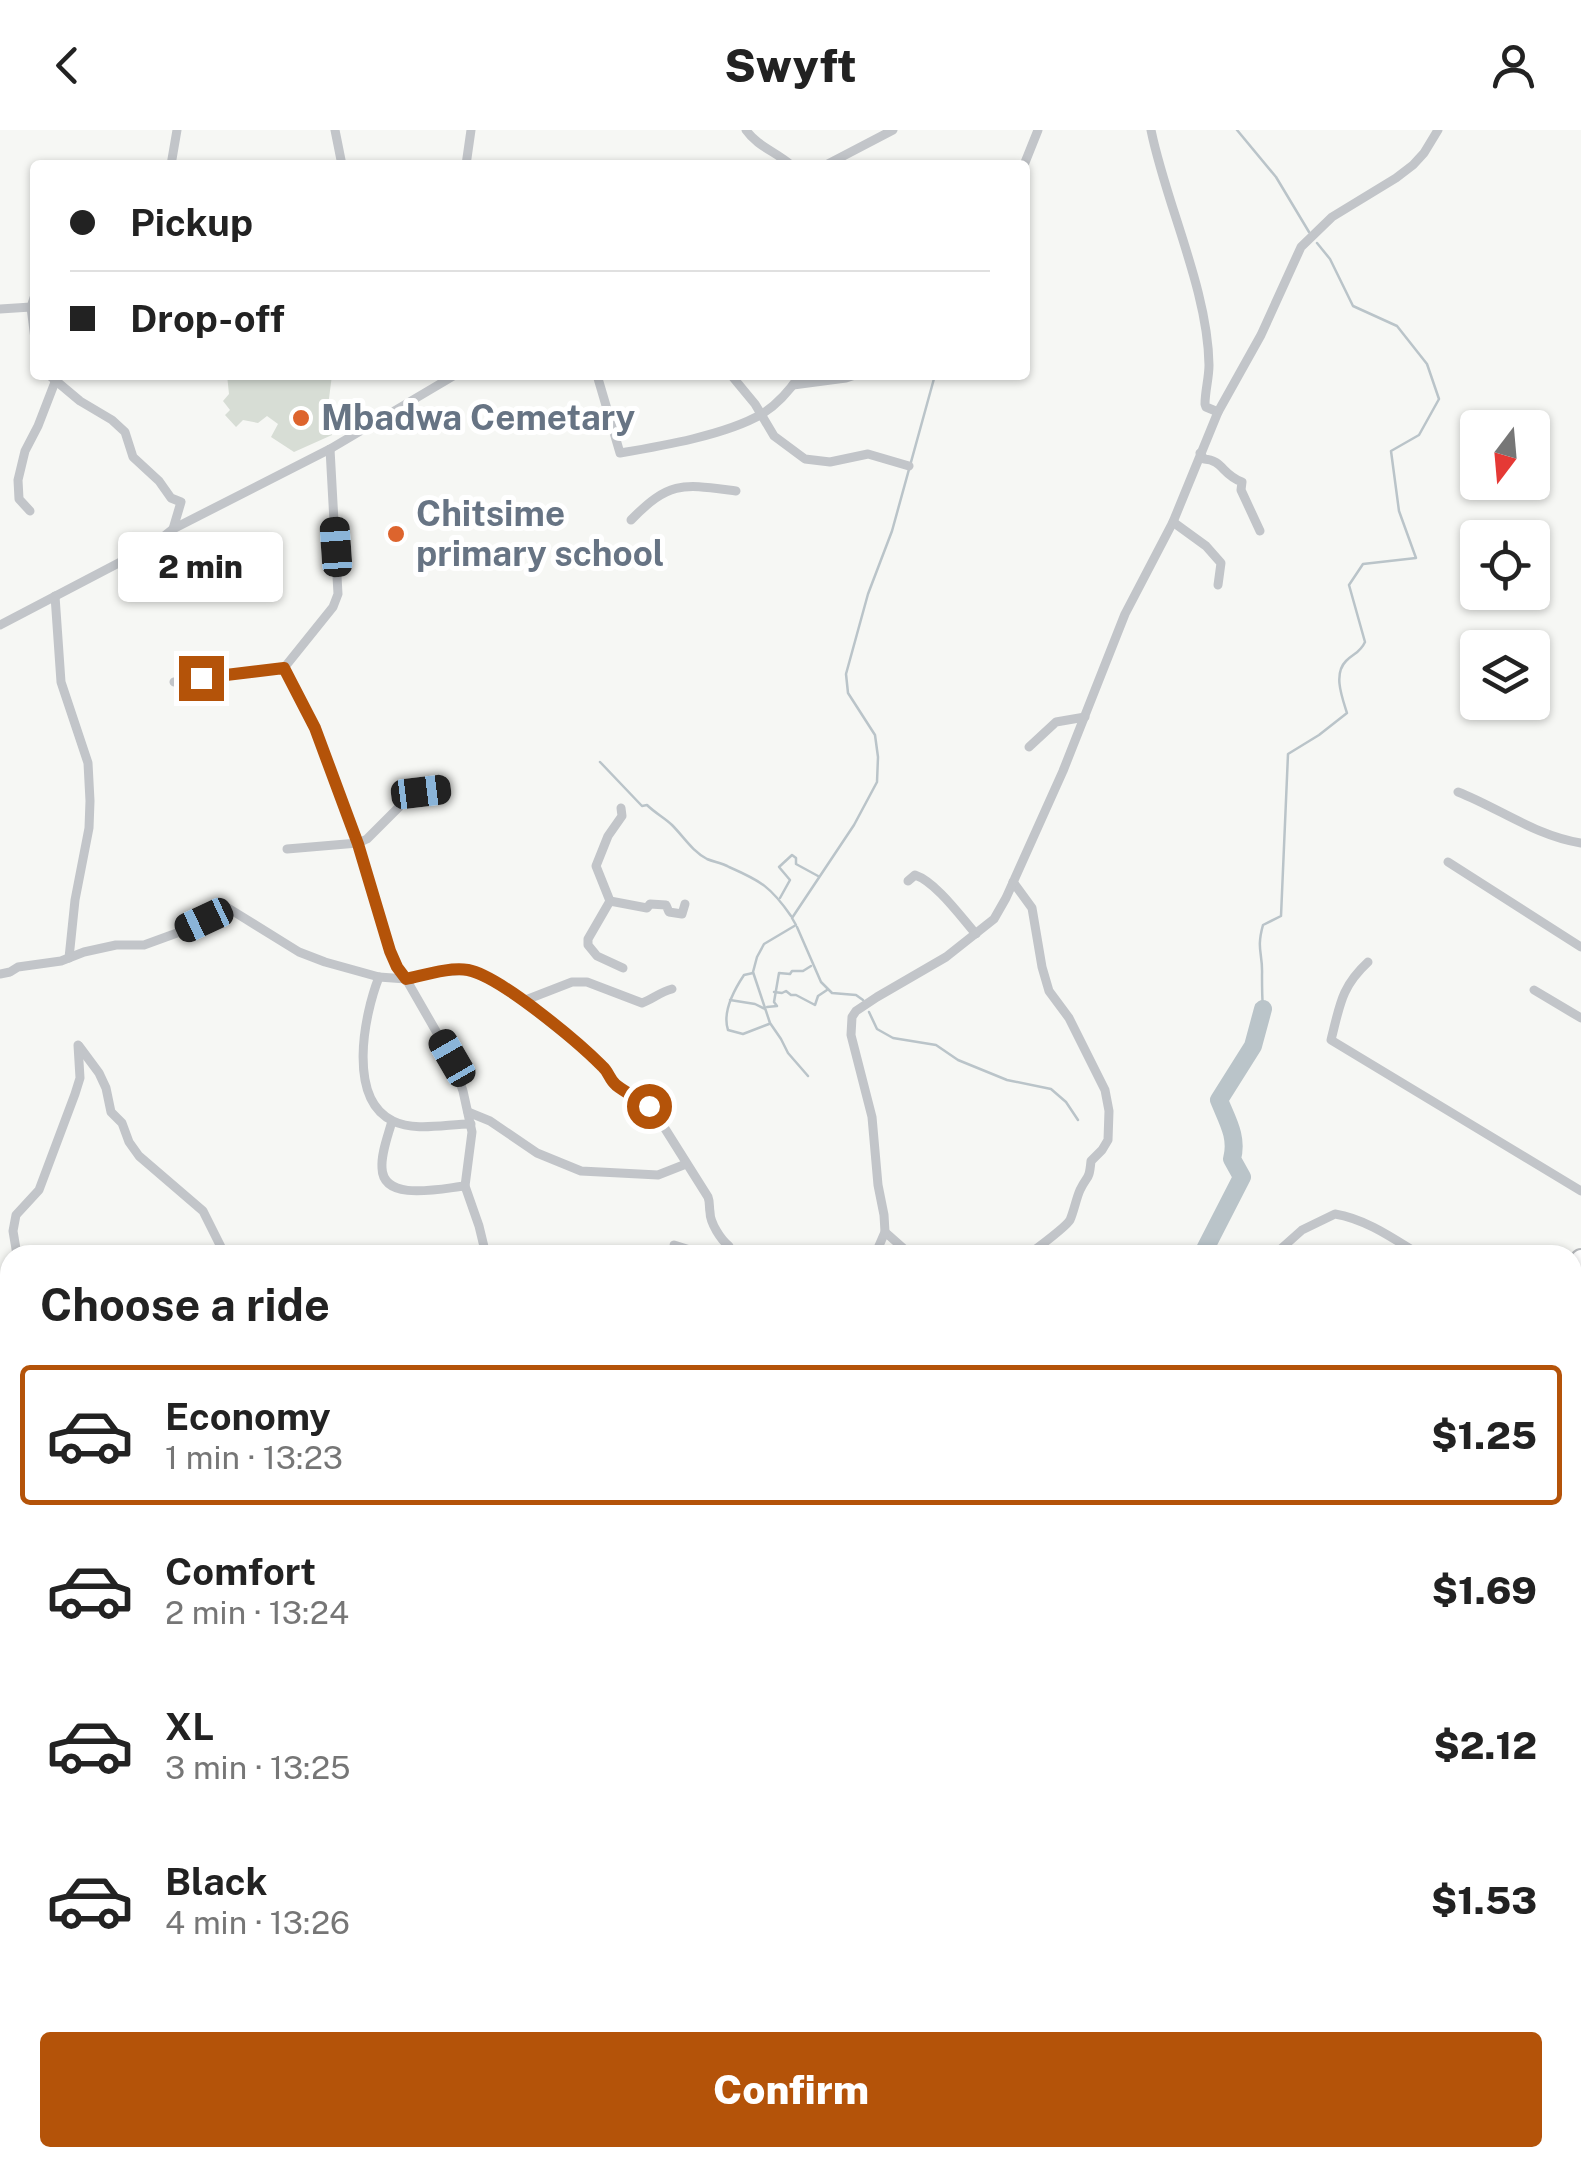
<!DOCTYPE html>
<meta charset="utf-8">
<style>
:root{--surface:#fff;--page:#f6f6f6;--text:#222;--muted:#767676;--line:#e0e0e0;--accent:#b45309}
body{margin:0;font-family:"Public Sans",sans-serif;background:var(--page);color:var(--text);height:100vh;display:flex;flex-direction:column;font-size:38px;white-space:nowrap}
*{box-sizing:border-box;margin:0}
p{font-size:32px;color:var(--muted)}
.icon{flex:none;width:55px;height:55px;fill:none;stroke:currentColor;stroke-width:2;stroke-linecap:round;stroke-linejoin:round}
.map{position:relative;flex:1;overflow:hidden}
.panel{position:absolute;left:0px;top:1115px;width:1582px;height:922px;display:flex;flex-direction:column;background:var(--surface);border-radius:30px 30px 0 0;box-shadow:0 2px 8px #0004}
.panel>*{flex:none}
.guide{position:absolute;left:30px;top:30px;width:1000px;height:220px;border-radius:10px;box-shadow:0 2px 8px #0004;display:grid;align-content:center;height:220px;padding:0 40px;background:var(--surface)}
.needle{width:65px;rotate:196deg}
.fabs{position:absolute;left:1460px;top:280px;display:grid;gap:20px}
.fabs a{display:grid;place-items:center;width:90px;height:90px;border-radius:10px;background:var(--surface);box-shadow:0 2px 8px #0004;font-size:50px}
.end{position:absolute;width:45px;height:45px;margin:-22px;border:12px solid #b45309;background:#fff;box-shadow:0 0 0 5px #fff}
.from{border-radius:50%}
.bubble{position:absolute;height:70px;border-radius:10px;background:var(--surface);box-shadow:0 2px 8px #0004;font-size:32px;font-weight:800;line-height:70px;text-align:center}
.car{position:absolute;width:30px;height:60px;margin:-30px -15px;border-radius:12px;box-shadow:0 0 8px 2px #0007;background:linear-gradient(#222 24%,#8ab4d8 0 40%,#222 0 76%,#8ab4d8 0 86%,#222 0)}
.guide b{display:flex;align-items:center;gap:35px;height:95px;font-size:38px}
.guide b+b{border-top:2px solid var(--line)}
.guide i{width:25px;height:25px;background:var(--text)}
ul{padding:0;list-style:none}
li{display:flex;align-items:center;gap:30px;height:140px;margin:0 20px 15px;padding:0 20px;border:5px solid transparent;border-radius:10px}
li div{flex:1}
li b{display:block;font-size:38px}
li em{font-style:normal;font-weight:800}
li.current{border-color:var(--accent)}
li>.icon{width:90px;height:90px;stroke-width:1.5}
h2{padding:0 40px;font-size:45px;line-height:120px}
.primary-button{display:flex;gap:20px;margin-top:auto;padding:20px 40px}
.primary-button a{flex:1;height:115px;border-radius:10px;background:var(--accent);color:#fff;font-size:40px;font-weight:800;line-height:115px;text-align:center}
header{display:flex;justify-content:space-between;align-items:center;height:130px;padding:0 40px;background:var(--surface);font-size:45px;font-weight:800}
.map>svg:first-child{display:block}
.green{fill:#d7ddd5}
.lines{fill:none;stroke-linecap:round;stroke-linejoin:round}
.stream{stroke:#bac4c9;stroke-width:2.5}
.river{stroke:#bac4c9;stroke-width:18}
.highway-casing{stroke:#b5b8bb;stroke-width:22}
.street{stroke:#c2c5c9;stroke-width:9}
.highway{stroke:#fff;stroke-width:18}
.route{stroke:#b45309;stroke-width:12}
.poi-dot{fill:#dd642d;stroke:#fff;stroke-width:4}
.labels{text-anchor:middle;stroke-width:10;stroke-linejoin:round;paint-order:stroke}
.poi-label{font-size:35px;font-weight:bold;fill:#677484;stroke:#fff;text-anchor:start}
</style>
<header><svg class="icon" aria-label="back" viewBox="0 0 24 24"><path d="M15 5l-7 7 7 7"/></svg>Swyft<svg class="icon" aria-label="person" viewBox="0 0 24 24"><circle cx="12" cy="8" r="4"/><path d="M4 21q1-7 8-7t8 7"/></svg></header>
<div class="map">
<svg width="1581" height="2037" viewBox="0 0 1581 2037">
<rect width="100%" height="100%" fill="#f6f7f4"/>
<path class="green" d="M227 245H332L326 292 332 305 294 322 271 307 278 294 267 286 258 293 243 290 236 297 225 285 230 280 223 271 229 264Z"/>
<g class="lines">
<g class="stream">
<path d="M1237 0 1276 47 1309 102"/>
<path d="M600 632 642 676 647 675C655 683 665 688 672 695 684 707 692 721 707 729 714 732 722 733 729 737 761 751 771 757 791 786"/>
<path d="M780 768 790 750 779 737 792 725 796 728V734L818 746"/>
<path d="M797 797 821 852 832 863 856 865 863 870"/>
<path d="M753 843 744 845C734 860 722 882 728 900L743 904 769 894"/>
<path d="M774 862 782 863 786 861 791 865H796L815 875 818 866 827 860"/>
<path d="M730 870 755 874 765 879"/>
<path d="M767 877 777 876 774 872 779 843 790 844 792 841H803L811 836"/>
<path d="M1263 879C1262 867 1262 857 1262 845 1263 823 1256 820 1263 795L1281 786 1288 624 1319 605 1347 583C1342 567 1333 544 1346 531 1354 523 1360 523 1365 512L1349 455 1363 434 1416 428 1399 381 1391 321 1419 305 1439 269 1427 234 1397 196 1353 176 1330 129 1317 113"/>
<path d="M869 882 877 899 893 908 936 915 958 930 1007 950 1051 959 1066 972 1078 990"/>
<path d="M808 946 788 923 781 909 770 893 753 842 757 827 764 814 796 795 792 788 854 695 877 652 878 627 875 605 848 563 846 544 868 464 892 401 935 245"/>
</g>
<g class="river">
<path d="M1202 1125 1242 1047 1232 1029C1238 1007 1227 990 1219 970L1253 916 1263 879"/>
<path d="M471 2037 482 2028"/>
</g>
<g class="highway-casing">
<g id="highway">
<path d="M1572 1155 1581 1129"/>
<path d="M1572 1204 1581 1175"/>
<path d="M1572 1579 1581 1610"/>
<path d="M1572 1628 1581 1661"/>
</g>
</g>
<g class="street">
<path d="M335 0 342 35"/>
<path d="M746 0C757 16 776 22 791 35"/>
<path d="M1151 0C1166 74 1208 160 1209 235 1209 248 1205 261 1205 274L1206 277 1218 282"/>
<path d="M171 35 177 0"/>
<path d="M466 35 471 0"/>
<path d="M826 35 893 0"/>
<path d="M1024 35 1038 0"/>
<path d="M31 177 35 209"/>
<path d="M0 179 31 177 35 165"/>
<path d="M49 245 80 271 112 290 125 302 133 327 159 351 171 368 181 372 173 399"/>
<path d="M597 245 620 323C662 316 726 305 762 284 778 274 790 260 800 245"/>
<path d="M731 245 755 274 774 306 805 329 830 332 868 324 909 336"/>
<path d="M793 255 846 248 855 245"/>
<path d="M330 319 338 464 333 477 284 538 315 598 358 713 390 821 397 837 406 849 452 929 463 961 472 1002 465 1056 479 1096 486 1125"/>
<path d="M1200 323 1204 329C1223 330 1222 345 1242 352L1241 360 1260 401"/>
<path d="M30 381 19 369 18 350 25 321 38 296 55 252"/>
<path d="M631 390C670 350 683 354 736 361"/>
<path d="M1173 392 1206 416 1221 433 1218 455"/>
<path d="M55 466 61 552 88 633 90 671 89 698 75 770 69 828"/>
<path d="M0 495 153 415 173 399 330 319 455 245"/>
<path d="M174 552 284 538"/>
<path d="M1029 617 1056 592 1085 587"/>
<path d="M1458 662C1499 678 1536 706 1581 713"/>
<path d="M621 678 622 686 608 706 596 736 610 771 588 809V815L597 826 623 838"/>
<path d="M287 719 358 713 367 709 413 663 446 659"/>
<path d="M1448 732 1581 817"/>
<path d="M908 751 915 745C936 752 961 787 976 804"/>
<path d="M1013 752 1032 778 1042 837 1049 861 1069 888 1105 960 1109 981 1108 1010 1102 1020 1091 1031C1089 1051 1088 1044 1080 1060 1076 1069 1074 1081 1070 1090 1066 1097 1036 1119 1028 1125"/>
<path d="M610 771 647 778 650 774 666 775 669 782 682 784 685 774"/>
<path d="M1368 832C1341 857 1340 875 1331 910L1581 1061"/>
<path d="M0 844 10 842 18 837 61 831 84 822 116 815H144L177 803 228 778 299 822 325 832 379 847 406 849 439 842 469 840 494 852 523 871 587 922 606 939 615 955 652 978 708 1067C710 1072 709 1077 710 1082 710 1093 721 1110 729 1116L731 1125"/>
<path d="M379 847C364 885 347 969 393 991 415 1002 447 994 471 994"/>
<path d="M1534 860 1581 888"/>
<path d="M523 871 572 852H587L642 873C653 869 660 862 672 859"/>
<path d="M79 916 99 943 106 958 111 982 122 993 129 1012 139 1026 203 1081 223 1121"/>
<path d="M468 982 490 991 537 1023 581 1041 658 1045 686 1034"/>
<path d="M392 991C388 1006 381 1023 382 1038 383 1073 443 1058 465 1056"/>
<path d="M885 1102 911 1125"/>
<path d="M674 1115 706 1125"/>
<path d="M17 1125 13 1101 16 1085 39 1060 75 964 80 948 78 915"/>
<path d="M875 1125 885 1102 884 1085 878 1055 872 987 851 905 852 887 856 881 877 867 946 827 994 789 1006 768 1063 641 1125 484 1173 392 1218 282 1261 205 1301 117 1332 87 1396 48 1413 35 1424 23 1438 0"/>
<path d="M916 1125 922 1123 931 1125"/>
<path d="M1274 1125 1302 1100 1335 1084C1366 1089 1394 1109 1420 1125"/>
<path d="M1572 1381H1581"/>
<path d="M0 1542 10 1544"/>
<path d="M0 1807 10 1802"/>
<path d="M325 2028 328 2037"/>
<path d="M474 2028 476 2029"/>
<path d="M538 2028 539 2037"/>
<path d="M861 2028V2037"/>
<path d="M1045 2028 1069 2037"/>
<path d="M1415 2035 1417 2037"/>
<path d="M446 2037 450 2028"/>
<path d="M484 2037 495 2028"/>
<path d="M577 2037 576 2032 579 2028"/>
<path d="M928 2037 930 2028"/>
<path d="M1179 2037 1184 2028"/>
</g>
<use href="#highway" class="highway"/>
</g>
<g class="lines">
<path class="route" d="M201 548 284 538 315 598 358 714 390 821 397 837 406 849C425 845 449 837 468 840 500 846 578 912 602 936 609 942 609 949 616 955 626 963 639 969 649 976"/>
</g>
<g class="poi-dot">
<circle cx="301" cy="288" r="10"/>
<circle cx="396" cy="404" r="10"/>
</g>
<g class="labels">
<g class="poi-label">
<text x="321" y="300">Mbadwa Cemetary</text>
<text x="416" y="396">Chitsime<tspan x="416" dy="40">primary school</tspan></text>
</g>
</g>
</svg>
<div class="fabs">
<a><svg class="needle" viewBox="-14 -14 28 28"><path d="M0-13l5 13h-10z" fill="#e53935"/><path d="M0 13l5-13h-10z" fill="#767676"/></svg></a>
<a><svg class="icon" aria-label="locate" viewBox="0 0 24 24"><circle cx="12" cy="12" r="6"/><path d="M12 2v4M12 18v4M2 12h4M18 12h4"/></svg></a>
<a><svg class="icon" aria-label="layers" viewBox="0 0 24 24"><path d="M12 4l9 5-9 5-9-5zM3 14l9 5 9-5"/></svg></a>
</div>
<i class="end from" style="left:649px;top:976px"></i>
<i class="end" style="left:201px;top:548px"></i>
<div class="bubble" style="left:118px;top:402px;width:165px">2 min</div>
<i class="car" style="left:336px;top:417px;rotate:356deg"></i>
<i class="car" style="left:421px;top:662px;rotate:83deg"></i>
<i class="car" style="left:204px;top:790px;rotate:245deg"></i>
<i class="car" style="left:452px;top:928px;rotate:330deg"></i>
<div class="guide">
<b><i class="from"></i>Pickup</b>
<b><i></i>Drop-off</b>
</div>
<section class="panel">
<h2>Choose a ride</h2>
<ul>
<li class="current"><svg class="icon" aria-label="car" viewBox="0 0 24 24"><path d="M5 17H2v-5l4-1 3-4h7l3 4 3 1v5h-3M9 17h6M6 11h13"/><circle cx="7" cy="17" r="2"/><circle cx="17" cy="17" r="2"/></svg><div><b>Economy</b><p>1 min · 13:23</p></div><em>$1.25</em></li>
<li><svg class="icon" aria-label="car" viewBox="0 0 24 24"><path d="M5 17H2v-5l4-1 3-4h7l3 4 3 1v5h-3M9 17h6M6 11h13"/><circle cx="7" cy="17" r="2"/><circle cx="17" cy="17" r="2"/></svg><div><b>Comfort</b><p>2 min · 13:24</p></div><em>$1.69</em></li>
<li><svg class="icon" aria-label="car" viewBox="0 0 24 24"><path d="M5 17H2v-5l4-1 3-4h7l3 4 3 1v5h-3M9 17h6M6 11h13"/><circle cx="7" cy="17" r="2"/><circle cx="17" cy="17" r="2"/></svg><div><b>XL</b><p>3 min · 13:25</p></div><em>$2.12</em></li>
<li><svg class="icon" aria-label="car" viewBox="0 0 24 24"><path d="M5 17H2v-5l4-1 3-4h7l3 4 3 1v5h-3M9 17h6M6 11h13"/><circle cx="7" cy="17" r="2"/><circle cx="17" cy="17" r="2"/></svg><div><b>Black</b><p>4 min · 13:26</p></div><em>$1.53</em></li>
</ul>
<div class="primary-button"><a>Confirm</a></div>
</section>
</div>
